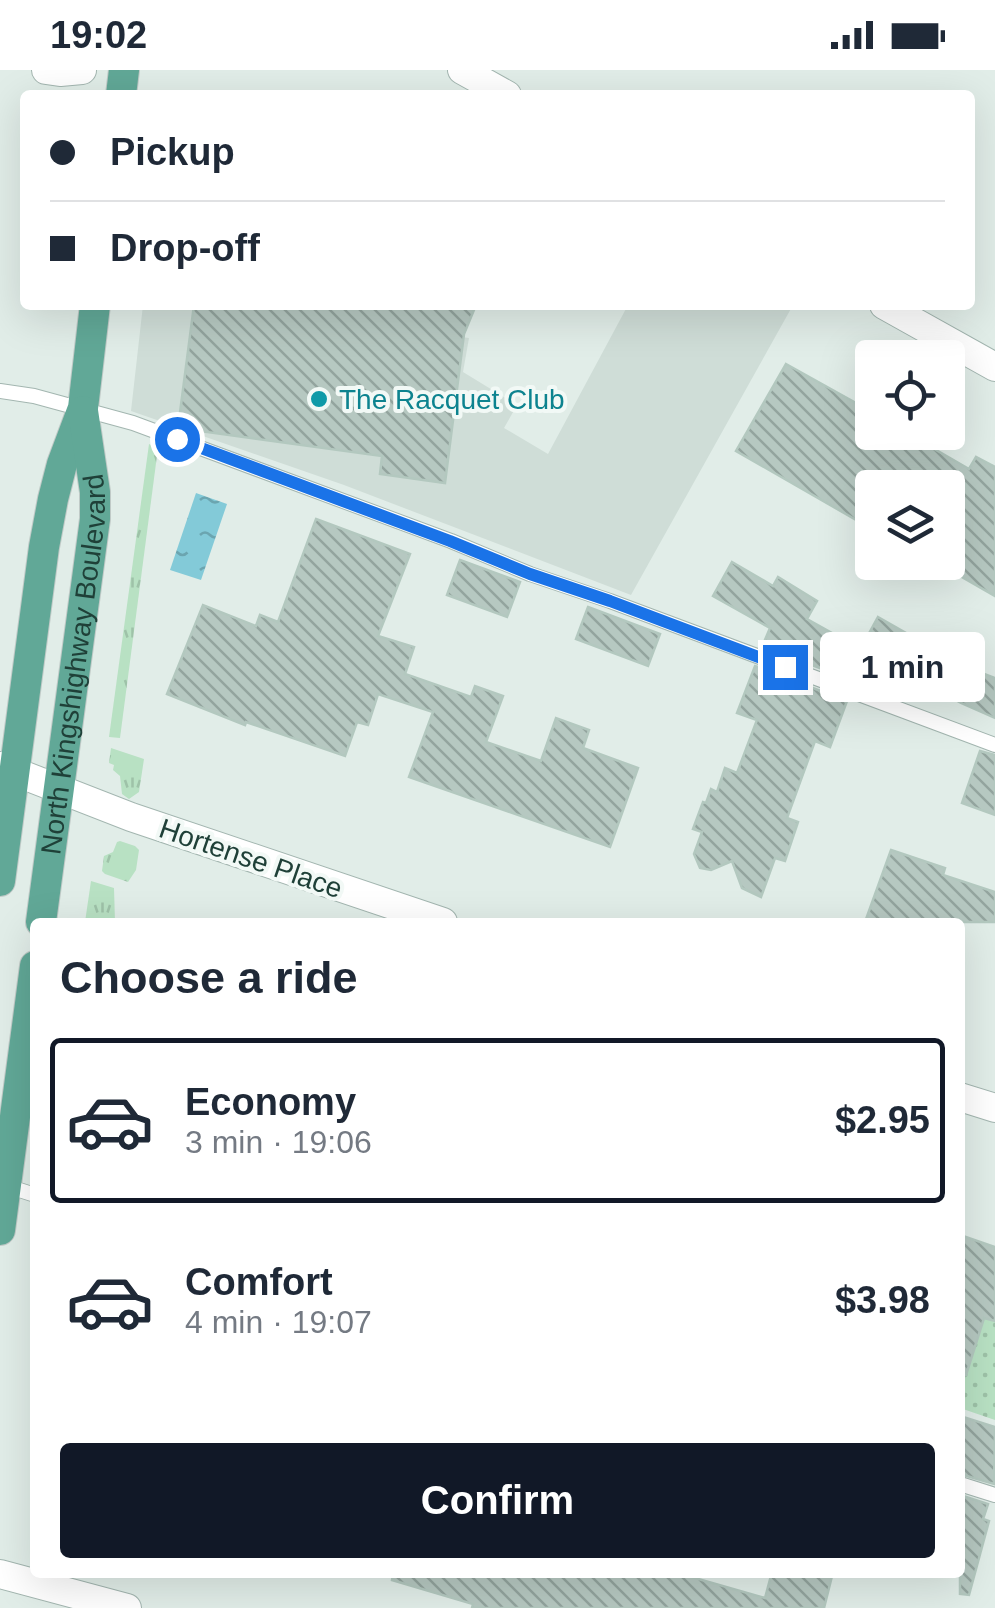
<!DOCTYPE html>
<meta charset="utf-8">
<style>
:root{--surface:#fff;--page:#f6f6f7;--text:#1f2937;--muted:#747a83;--line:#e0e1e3;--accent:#111827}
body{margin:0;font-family:Arial,sans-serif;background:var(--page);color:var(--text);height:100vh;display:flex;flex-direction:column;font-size:38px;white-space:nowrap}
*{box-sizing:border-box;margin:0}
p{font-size:32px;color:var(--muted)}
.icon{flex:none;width:55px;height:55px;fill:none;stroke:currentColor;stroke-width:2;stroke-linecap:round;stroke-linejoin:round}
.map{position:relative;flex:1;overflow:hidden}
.panel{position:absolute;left:30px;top:848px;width:935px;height:660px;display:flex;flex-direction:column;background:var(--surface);border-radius:10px;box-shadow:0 10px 40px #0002}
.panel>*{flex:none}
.top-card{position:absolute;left:20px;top:20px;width:955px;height:220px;border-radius:10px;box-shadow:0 10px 40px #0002;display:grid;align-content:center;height:220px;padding:0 30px;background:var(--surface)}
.tools{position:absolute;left:855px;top:270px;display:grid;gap:20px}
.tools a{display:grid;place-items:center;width:110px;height:110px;border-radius:10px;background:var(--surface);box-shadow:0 10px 40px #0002;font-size:50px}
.end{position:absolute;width:45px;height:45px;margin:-22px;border:12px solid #1a73e8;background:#fff;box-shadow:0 0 0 5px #fff}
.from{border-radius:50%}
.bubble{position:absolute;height:70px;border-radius:10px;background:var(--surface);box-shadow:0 10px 40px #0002;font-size:32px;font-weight:800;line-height:70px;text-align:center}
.top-card b{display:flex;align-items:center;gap:35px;height:95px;font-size:38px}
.top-card b+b{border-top:2px solid var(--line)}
.top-card i{width:25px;height:25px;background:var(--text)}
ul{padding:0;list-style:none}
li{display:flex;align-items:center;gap:30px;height:165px;margin:0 20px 15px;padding:0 10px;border:5px solid transparent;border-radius:10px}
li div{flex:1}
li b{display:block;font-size:38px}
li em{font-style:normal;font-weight:800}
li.on{border-color:var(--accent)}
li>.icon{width:90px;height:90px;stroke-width:1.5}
h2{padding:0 30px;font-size:45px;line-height:120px}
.primary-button{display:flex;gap:20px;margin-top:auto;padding:20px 30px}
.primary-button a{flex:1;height:115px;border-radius:10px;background:var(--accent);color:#fff;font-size:40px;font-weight:800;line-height:115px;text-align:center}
.status{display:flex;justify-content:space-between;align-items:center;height:70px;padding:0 50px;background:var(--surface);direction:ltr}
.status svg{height:28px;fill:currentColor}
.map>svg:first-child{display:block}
.built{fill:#cfddd7}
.grass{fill:url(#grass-tufts)}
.garden{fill:url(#garden-dots)}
.water{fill:url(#water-ripples)}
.building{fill:url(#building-back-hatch);stroke:#b3c8bf;stroke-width:2.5}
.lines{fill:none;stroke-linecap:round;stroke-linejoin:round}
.lane-casing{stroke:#a3b6b0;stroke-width:16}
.street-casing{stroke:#a3b6b0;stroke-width:30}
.primary-casing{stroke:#c0cac7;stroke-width:32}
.lane{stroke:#fff;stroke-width:14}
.street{stroke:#fff;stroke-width:28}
.primary{stroke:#61a897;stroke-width:30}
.route{stroke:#1a73e8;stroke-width:12}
.culture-dot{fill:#0f9aa8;stroke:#f2f9f6;stroke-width:4}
.labels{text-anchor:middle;stroke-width:8;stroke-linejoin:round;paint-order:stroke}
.culture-label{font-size:28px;fill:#0d838f;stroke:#f2f9f6;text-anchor:start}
.street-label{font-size:28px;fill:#1f4038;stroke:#f2f9f6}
</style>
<div class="status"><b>19:02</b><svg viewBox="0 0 49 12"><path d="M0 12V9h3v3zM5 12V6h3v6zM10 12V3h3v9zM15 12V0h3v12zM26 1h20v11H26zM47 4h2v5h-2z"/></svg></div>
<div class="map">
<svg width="995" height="1538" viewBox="0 0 995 1538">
<defs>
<pattern id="grass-tufts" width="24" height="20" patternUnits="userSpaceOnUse" patternTransform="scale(2.5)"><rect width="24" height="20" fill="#b8e1c3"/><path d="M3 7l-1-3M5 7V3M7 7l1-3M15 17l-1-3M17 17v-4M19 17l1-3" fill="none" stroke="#9ec2a8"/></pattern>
<pattern id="garden-dots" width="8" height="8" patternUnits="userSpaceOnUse" patternTransform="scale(2.5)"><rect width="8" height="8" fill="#b8e1c3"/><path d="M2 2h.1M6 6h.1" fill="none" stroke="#9ec2a8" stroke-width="1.8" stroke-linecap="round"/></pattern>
<pattern id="water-ripples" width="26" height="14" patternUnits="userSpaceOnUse" patternTransform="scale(2.5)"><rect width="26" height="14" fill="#83cad8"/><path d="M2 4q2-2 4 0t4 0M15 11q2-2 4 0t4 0" fill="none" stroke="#6ba5b0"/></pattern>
<pattern id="building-back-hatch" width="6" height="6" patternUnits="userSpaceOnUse" patternTransform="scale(2.5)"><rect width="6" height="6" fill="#b6c8c1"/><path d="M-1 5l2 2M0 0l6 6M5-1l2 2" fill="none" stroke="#93a49e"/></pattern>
</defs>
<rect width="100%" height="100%" fill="#e1ede8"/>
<path class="built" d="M143 235H323L381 256 469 268 463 302 517 335 504 358 548 384 628 235H793L631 525 344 415 131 341Z"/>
<g class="grass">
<path d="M149 374 158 378 120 668 109 667Z"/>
<path d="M111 678 144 689 139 722 129 729 122 724 120 706 113 700 114 695 109 693Z"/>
<path d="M120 771 135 776 139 780 136 800 128 812 105 804 102 801 104 786 113 782 117 772Z"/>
<path d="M91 811 114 818 115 852H85Z"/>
</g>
<path class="garden" d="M984 1248 995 1251V1350L960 1338V1307L966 1288H971Z"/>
<path class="water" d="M196 423 227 434 201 510 170 500Z"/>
<g class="building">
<path d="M194 235H476L464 264 445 413 380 404 382 386 178 358Z"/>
<path d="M786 294 872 342V362H905L969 399 976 387 995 397V526L948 499V418H872V459L736 381Z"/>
<path d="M316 449 410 484 378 566 414 577 405 604 471 627 475 616 503 626 486 672 541 691 556 648 589 660 583 678 638 698 610 777 409 707 433 642 378 624 368 655 357 652 345 686 246 652 245 655 167 624 203 535 256 556 260 545 278 552Z"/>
<path d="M460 490 520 512 507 547 447 525Z"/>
<path d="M732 492 773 516 778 507 817 531 807 549 866 582 855 611 762 577 770 558 713 526Z"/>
<path d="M588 537 660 564 648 596 576 569Z"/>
<path d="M878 547 966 597 995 608V648L961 633 861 578Z"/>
<path d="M755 596 847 631 830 677 815 671 787 748 798 752 785 791 775 788 761 827 742 818 732 791 711 800 700 798 694 784 702 762 693 759 703 732 706 733 711 719 717 722 725 698 737 703 757 650 737 643Z"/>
<path d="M980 681 995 685V745L962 733Z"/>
<path d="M891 780 945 798 943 805 995 822V852H865Z"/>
<path d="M960 1165 995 1177V1251L984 1248 966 1305 960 1304Z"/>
<path d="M960 1346 995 1357 994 1414 960 1404Z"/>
<path d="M960 1425 988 1434 983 1449 989 1451 969 1525 960 1524Z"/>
<path d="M393 1502H674L765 1528 772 1502H833L824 1538H472L473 1534 392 1510Z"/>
</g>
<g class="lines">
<g class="lane-casing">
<g id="lane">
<path d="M0 321 34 326 133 353 451 471 530 504 610 531 995 675"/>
<path d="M7 1116 35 1125"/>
<path d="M960 1414 995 1425"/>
</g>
</g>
<g class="street-casing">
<g id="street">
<path d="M46 0 60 2 82 0"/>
<path d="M462 0 507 25"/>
<path d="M884 235 995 297"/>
<path d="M0 696 131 747 443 852"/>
<path d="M960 1027 995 1038"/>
<path d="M0 1504 127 1538"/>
</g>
</g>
<g class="primary-casing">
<g id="primary">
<path d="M121 25 124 0"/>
<path d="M0 811 44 477 53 429 62 394 83 338 95 235"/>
<path id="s1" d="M41 852 95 449V422L83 341"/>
<path d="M0 1160 35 896"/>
</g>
</g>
<use href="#lane" class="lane"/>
<use href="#street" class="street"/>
<use href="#primary" class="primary"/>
</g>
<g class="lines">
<path class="route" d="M177 369 450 471 530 504 610 531 785 597"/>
</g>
<circle class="culture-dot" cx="319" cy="329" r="10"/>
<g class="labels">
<g class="culture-label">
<text x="339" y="339">The Racquet Club</text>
</g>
<g class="street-label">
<text dy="10" stroke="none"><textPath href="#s1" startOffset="260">North Kingshighway Boulevard</textPath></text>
<text transform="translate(251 788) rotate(19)" y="10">Hortense Place</text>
</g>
</g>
</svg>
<div class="tools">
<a><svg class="icon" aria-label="locate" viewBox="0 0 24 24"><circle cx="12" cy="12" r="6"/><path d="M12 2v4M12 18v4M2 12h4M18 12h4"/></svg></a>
<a><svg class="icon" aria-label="layers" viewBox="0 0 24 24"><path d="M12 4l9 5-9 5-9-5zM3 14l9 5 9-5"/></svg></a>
</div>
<i class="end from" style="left:177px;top:369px"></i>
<i class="end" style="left:785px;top:597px"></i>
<div class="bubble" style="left:820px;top:562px;width:165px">1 min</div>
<div class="top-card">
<b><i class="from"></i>Pickup</b>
<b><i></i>Drop-off</b>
</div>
<section class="panel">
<h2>Choose a ride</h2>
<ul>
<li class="on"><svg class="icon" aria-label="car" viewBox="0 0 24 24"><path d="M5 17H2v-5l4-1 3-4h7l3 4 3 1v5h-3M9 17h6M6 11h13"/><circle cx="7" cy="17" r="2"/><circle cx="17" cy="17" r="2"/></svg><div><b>Economy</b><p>3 min · 19:06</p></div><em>$2.95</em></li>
<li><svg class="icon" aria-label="car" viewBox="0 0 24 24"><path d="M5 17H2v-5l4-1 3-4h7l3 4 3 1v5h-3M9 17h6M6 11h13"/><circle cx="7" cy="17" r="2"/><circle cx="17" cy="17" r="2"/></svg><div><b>Comfort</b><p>4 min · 19:07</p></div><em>$3.98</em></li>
</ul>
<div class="primary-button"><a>Confirm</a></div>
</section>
</div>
